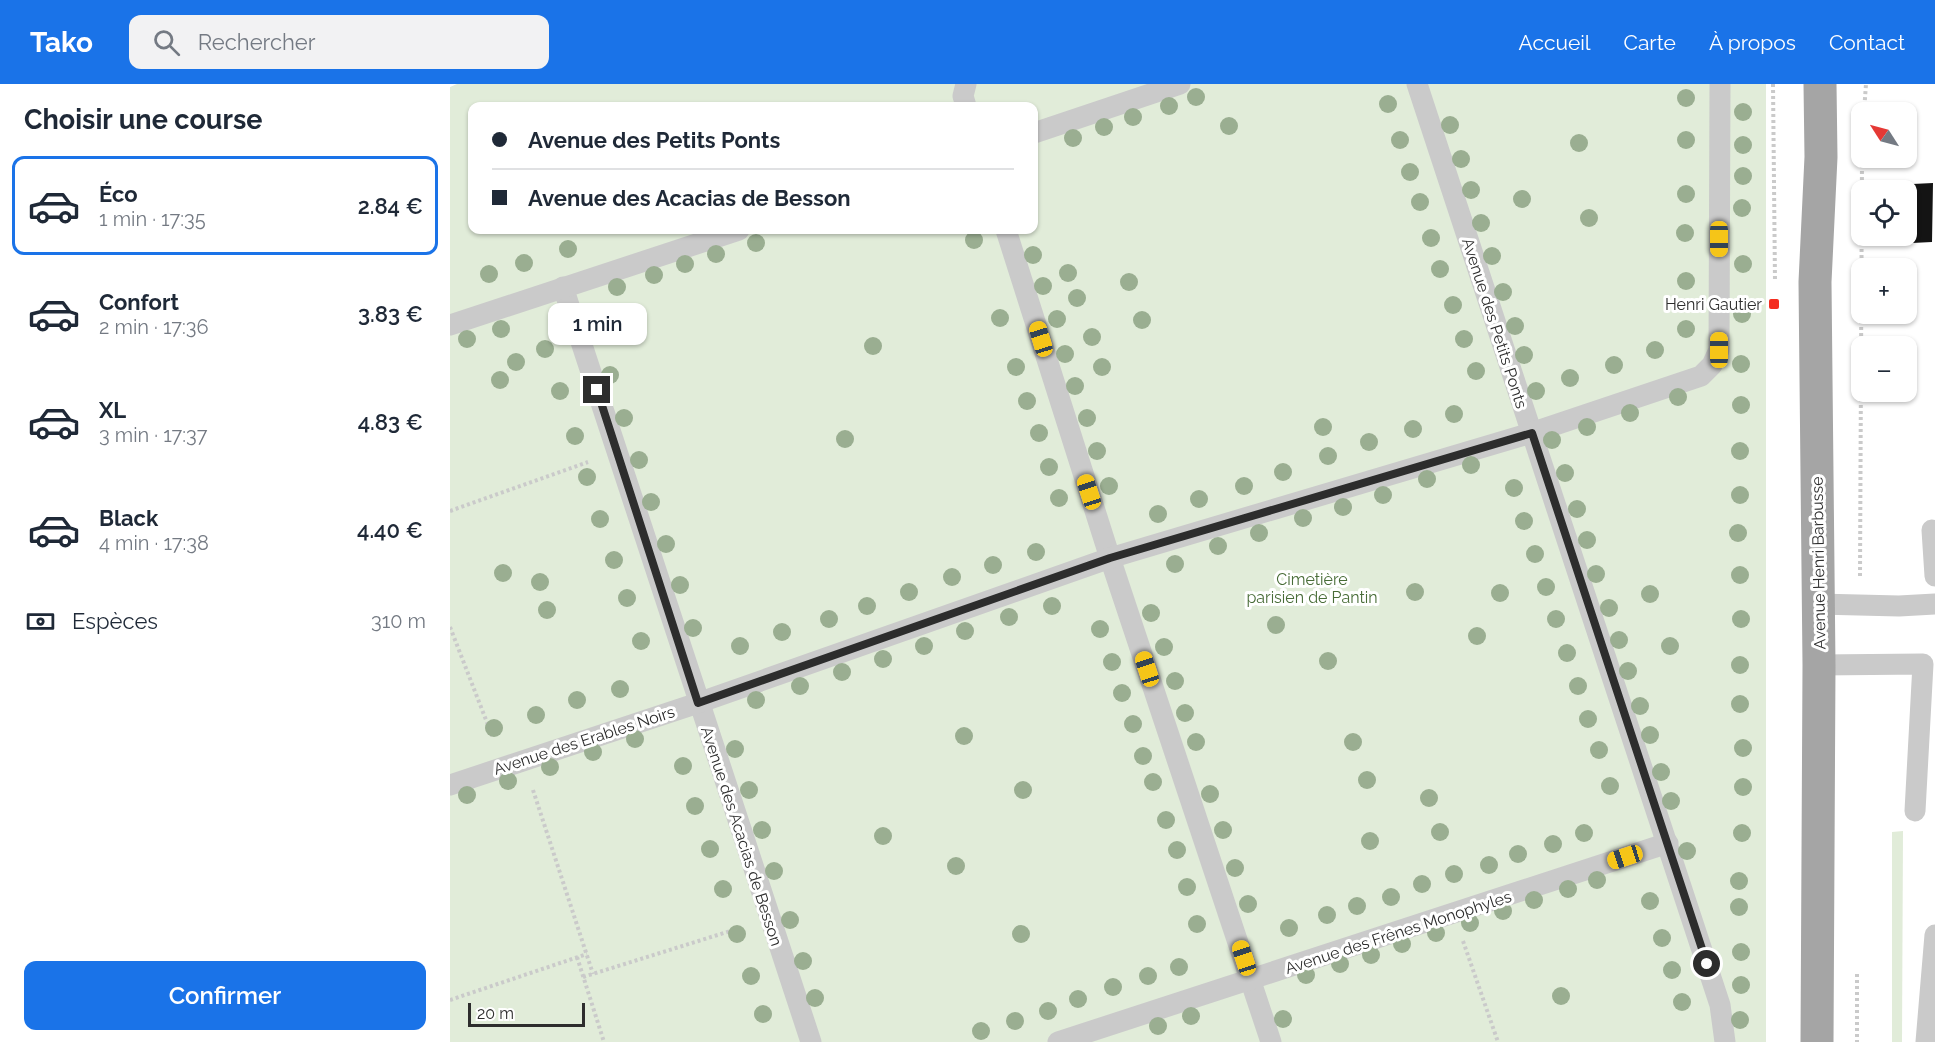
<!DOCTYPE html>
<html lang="fr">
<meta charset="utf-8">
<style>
:root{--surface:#fff;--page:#f2f2f3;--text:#1f2937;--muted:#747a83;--line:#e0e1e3;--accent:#1a73e8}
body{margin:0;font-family:Raleway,sans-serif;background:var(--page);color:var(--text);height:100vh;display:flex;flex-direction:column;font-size:22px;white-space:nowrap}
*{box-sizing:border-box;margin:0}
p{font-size:20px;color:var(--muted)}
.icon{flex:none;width:33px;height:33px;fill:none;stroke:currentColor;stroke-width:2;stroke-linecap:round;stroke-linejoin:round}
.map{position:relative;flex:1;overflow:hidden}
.panel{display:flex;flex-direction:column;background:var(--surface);width:450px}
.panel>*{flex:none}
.guide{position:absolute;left:18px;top:18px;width:570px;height:132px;border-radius:12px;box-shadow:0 2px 4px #0004;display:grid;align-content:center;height:132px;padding:0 24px;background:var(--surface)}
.needle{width:39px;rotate:306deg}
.tools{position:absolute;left:1401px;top:18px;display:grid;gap:12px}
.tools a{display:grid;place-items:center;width:66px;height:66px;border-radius:12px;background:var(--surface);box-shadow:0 2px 4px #0004;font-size:30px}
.scale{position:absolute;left:18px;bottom:15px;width:117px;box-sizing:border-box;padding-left:6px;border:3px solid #2d2d2d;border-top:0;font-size:16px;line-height:21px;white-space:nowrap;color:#2d2d2d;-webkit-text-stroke:4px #fff;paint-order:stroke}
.end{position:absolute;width:27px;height:27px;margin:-14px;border:8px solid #2d2d2d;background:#fff;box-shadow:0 0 0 3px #fff}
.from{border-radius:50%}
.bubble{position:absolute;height:42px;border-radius:12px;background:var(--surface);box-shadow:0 2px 4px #0004;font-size:20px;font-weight:600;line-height:42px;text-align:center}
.car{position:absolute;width:18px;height:36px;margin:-18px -9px;border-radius:8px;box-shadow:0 0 4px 2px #0007;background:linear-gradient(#f5c518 24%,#345 0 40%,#f5c518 0 76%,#345 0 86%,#f5c518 0)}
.guide b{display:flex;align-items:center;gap:21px;height:57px;font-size:22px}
.guide b+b{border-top:2px solid var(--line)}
.guide i{width:15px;height:15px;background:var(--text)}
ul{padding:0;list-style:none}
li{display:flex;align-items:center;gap:18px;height:99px;margin:0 12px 9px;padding:0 12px;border:3px solid transparent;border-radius:12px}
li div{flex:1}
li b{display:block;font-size:22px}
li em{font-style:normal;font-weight:600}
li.selected{border-color:var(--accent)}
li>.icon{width:54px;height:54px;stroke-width:1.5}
h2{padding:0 24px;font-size:27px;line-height:72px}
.pay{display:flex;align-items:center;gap:15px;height:66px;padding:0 24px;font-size:22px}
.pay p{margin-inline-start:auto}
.button{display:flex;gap:12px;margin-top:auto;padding:12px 24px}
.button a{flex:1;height:69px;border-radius:12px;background:var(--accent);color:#fff;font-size:24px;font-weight:600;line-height:69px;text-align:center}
header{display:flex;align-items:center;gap:36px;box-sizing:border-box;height:84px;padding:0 30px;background:var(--accent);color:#fff}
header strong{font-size:28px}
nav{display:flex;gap:33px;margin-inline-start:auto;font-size:21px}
.search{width:420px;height:54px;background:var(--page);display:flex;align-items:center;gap:15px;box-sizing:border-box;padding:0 21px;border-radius:12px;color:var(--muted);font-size:22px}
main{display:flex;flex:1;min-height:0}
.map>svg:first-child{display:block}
.green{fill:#e1ecd9;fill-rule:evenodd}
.building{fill:#141414}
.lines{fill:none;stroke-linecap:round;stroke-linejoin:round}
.path{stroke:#cacaca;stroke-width:4;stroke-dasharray:3 3;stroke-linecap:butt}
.lane{stroke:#cacaca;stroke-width:21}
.primary{stroke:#a5a5a5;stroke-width:33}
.tree{fill:#9aae91}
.route{stroke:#2d2d2d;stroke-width:8}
.poi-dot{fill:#f42d1f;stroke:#fff;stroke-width:2}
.labels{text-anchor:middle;stroke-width:6;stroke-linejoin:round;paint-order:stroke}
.poi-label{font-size:16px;fill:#2d2d2d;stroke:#fff;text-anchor:end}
.street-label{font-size:16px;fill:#2d2d2d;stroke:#fff}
.park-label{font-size:16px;fill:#486c37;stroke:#fff}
</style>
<header>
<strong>Tako</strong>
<div class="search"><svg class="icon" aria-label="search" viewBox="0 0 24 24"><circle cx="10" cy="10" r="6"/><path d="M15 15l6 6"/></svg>Rechercher</div>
<nav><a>Accueil</a><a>Carte</a><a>À propos</a><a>Contact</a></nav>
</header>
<main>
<section class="panel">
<h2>Choisir une course</h2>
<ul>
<li class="selected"><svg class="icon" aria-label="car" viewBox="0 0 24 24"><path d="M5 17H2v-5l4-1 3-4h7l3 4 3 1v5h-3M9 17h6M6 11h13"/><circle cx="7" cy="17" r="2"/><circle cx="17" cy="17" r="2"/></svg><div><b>Éco</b><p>1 min · 17:35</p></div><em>2.84 €</em></li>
<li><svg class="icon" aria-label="car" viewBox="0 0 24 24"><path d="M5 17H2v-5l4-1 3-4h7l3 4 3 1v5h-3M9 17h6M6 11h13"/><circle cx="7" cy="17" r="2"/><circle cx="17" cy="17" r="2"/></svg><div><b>Confort</b><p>2 min · 17:36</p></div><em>3.83 €</em></li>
<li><svg class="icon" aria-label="car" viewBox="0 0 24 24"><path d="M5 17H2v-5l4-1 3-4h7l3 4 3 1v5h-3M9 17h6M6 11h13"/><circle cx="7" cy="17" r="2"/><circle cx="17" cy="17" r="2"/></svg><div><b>XL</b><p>3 min · 17:37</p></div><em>4.83 €</em></li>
<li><svg class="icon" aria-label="car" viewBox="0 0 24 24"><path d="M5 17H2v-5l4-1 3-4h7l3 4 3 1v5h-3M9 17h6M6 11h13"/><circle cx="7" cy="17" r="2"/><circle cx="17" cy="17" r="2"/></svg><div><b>Black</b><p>4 min · 17:38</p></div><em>4.40 €</em></li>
</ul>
<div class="pay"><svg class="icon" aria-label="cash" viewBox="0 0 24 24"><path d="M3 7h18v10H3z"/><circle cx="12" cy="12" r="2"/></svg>Espèces<p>310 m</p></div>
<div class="button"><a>Confirmer</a></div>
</section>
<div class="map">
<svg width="1485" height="958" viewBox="0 0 1485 958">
<rect width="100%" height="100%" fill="#fff"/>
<g class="green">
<path d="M7 0H1316V958H0V3ZM22 22H584V146H22Z"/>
<path d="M1453 747 1452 958H1442V748Z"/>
</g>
<path class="building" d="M1483 99 1482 158 1442 160V152H1456V106H1442V101Z"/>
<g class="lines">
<g class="path">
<path d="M1323 0 1325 198"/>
<path d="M1414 28 1416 0"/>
<path d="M0 427 138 378"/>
<path d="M1410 492 1412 74"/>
<path d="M0 543 43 654"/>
<path d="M83 706 143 890"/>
<path d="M1013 857 1048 958"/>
<path d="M127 873 154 958"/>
<path d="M1407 890V958"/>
<path d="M133 893 290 844"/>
<path d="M0 916 137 870"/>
</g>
<g class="lane">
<path d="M516 0 513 12 516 22"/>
<path d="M967 0 1270 921 1275 958"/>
<path d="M584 49 730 0"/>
<path d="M556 146 660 474 821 958"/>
<path d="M113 203 361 958"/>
<path d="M0 241 289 146"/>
<path d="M1482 446 1485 492"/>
<path d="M1368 520 1449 522 1485 520"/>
<path d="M1369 581 1473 580 1465 727"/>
<path d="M0 701 248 619 660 474 1081 349 1251 292 1262 281 1269 266 1270 0"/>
<path d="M608 958 1218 759"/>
<path d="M1476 958 1485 851"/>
</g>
<path class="primary" d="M1367 958 1369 581 1365 198 1371 73 1370 0"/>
</g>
<g class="tree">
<circle cx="746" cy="13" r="9"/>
<circle cx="1236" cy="14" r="9"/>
<circle cx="938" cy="20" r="9"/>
<circle cx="719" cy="22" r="9"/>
<circle cx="1293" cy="28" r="9"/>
<circle cx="683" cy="33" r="9"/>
<circle cx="1000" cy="41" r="9"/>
<circle cx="779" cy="42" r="9"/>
<circle cx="654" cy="43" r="9"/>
<circle cx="623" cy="54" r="9"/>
<circle cx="950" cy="56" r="9"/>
<circle cx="1236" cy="56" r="9"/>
<circle cx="1129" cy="59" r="9"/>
<circle cx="1293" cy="61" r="9"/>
<circle cx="1011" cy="75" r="9"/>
<circle cx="960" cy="88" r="9"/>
<circle cx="1293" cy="92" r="9"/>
<circle cx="1021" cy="106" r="9"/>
<circle cx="1236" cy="110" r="9"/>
<circle cx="1072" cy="115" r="9"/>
<circle cx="970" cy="118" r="9"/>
<circle cx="1292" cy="124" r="9"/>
<circle cx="1139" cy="134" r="9"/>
<circle cx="1031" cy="139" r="9"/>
<circle cx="1235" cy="149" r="9"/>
<circle cx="981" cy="154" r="9"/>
<circle cx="524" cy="156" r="9"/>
<circle cx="306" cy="159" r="9"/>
<circle cx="118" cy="165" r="9"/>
<circle cx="266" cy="170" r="9"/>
<circle cx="583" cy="171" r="9"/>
<circle cx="1042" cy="172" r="9"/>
<circle cx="74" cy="179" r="9"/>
<circle cx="235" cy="180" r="9"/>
<circle cx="1293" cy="180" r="9"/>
<circle cx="990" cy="185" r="9"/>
<circle cx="618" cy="189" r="9"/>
<circle cx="39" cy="190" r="9"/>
<circle cx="204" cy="191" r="9"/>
<circle cx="1236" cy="197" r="9"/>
<circle cx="679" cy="198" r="9"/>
<circle cx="593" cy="202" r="9"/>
<circle cx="167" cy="203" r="9"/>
<circle cx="1053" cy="208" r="9"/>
<circle cx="627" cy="214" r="9"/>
<circle cx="1003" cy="221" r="9"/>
<circle cx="1292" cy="230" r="9"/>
<circle cx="550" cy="234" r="9"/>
<circle cx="607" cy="235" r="9"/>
<circle cx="692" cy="236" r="9"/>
<circle cx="1065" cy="242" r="9"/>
<circle cx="51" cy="245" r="9"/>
<circle cx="1236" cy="245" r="9"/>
<circle cx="147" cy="248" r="9"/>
<circle cx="642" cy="253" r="9"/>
<circle cx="17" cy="255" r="9"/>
<circle cx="1014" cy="255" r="9"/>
<circle cx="423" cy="262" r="9"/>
<circle cx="95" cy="265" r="9"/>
<circle cx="1205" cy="266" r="9"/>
<circle cx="615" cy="270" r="9"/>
<circle cx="1074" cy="271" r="9"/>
<circle cx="66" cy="278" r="9"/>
<circle cx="1291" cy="280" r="9"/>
<circle cx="1164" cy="281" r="9"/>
<circle cx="566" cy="283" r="9"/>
<circle cx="652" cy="283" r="9"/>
<circle cx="1026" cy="287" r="9"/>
<circle cx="160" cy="291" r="9"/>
<circle cx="1120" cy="294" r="9"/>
<circle cx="50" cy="296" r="9"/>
<circle cx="625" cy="302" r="9"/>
<circle cx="110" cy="307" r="9"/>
<circle cx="1086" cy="307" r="9"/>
<circle cx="1228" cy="313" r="9"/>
<circle cx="577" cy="317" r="9"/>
<circle cx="1291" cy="321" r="9"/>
<circle cx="1180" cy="329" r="9"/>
<circle cx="1004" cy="330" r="9"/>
<circle cx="174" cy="334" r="9"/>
<circle cx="637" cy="334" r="9"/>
<circle cx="873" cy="343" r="9"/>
<circle cx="1137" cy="343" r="9"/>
<circle cx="963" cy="345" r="9"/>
<circle cx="589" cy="349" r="9"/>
<circle cx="125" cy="352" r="9"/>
<circle cx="395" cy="355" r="9"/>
<circle cx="1102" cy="356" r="9"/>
<circle cx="919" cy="358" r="9"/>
<circle cx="647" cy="367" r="9"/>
<circle cx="1290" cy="367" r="9"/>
<circle cx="878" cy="372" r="9"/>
<circle cx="189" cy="376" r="9"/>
<circle cx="1021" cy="381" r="9"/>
<circle cx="599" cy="383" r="9"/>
<circle cx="833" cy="388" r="9"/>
<circle cx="1115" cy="389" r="9"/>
<circle cx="137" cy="393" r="9"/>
<circle cx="977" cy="395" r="9"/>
<circle cx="659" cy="402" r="9"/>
<circle cx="794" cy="402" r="9"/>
<circle cx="1064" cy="404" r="9"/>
<circle cx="933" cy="411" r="9"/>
<circle cx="1290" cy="411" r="9"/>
<circle cx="609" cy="414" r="9"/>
<circle cx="749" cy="415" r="9"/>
<circle cx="201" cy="418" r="9"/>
<circle cx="893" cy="423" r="9"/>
<circle cx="1127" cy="425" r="9"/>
<circle cx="708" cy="430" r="9"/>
<circle cx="853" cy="434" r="9"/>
<circle cx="150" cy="435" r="9"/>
<circle cx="1074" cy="437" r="9"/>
<circle cx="809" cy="449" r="9"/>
<circle cx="1288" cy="449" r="9"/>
<circle cx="1137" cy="456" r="9"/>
<circle cx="216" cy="460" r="9"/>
<circle cx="768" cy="462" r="9"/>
<circle cx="586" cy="468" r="9"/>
<circle cx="1085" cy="470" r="9"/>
<circle cx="164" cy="476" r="9"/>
<circle cx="725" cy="480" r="9"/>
<circle cx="543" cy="481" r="9"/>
<circle cx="53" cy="489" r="9"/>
<circle cx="1146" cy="490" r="9"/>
<circle cx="1290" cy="491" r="9"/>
<circle cx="502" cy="493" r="9"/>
<circle cx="90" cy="498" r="9"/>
<circle cx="230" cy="501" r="9"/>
<circle cx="1096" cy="503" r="9"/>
<circle cx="459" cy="508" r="9"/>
<circle cx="965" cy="508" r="9"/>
<circle cx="1050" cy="509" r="9"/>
<circle cx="1200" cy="510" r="9"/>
<circle cx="177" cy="514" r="9"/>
<circle cx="417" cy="522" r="9"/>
<circle cx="602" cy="522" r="9"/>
<circle cx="1159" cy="524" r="9"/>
<circle cx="97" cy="526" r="9"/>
<circle cx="701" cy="529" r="9"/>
<circle cx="559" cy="533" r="9"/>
<circle cx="379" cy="535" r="9"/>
<circle cx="1106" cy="535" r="9"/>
<circle cx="1291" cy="535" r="9"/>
<circle cx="826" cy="541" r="9"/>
<circle cx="243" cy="544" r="9"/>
<circle cx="650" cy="545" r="9"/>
<circle cx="515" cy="547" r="9"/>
<circle cx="332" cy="548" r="9"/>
<circle cx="1027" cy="552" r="9"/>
<circle cx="1169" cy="556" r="9"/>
<circle cx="191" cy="557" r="9"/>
<circle cx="290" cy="562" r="9"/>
<circle cx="474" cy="562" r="9"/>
<circle cx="1220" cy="562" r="9"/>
<circle cx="714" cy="563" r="9"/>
<circle cx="1117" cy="569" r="9"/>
<circle cx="433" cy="575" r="9"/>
<circle cx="878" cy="577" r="9"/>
<circle cx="662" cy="578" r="9"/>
<circle cx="1290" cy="581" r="9"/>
<circle cx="1178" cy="587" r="9"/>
<circle cx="392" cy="588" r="9"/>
<circle cx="725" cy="597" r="9"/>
<circle cx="350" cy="602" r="9"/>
<circle cx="1128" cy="602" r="9"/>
<circle cx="170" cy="605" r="9"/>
<circle cx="672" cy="609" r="9"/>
<circle cx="127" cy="616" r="9"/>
<circle cx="306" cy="616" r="9"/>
<circle cx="1290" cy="620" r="9"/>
<circle cx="1190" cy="622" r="9"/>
<circle cx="735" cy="629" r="9"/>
<circle cx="86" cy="631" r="9"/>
<circle cx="1138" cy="635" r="9"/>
<circle cx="683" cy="640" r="9"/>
<circle cx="44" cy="644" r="9"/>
<circle cx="1200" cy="651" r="9"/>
<circle cx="514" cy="652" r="9"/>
<circle cx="185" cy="655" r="9"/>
<circle cx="746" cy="658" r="9"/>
<circle cx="903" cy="658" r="9"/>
<circle cx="1293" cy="664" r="9"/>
<circle cx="285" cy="665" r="9"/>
<circle cx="1149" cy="666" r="9"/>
<circle cx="143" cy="668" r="9"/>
<circle cx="693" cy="672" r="9"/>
<circle cx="233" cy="682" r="9"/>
<circle cx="100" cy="683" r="9"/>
<circle cx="1211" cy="688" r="9"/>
<circle cx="917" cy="696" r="9"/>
<circle cx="58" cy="697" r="9"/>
<circle cx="703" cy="698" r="9"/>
<circle cx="1160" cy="702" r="9"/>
<circle cx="1293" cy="703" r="9"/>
<circle cx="299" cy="706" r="9"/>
<circle cx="573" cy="706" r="9"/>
<circle cx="760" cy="710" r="9"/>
<circle cx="17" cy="711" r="9"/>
<circle cx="979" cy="714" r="9"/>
<circle cx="1221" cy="717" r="9"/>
<circle cx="245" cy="722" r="9"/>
<circle cx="716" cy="736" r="9"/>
<circle cx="312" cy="746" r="9"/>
<circle cx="773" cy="746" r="9"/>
<circle cx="990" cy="748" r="9"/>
<circle cx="1134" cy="749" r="9"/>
<circle cx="1292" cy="749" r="9"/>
<circle cx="433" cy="752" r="9"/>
<circle cx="920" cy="757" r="9"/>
<circle cx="1103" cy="760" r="9"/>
<circle cx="260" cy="765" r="9"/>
<circle cx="727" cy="766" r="9"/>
<circle cx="1237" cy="767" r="9"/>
<circle cx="1068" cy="770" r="9"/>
<circle cx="1039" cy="781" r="9"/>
<circle cx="506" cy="782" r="9"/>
<circle cx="785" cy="784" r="9"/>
<circle cx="324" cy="787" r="9"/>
<circle cx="1004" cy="790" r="9"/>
<circle cx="1147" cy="796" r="9"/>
<circle cx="1289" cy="797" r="9"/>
<circle cx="972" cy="800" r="9"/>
<circle cx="737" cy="803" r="9"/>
<circle cx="273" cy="805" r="9"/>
<circle cx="1118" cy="805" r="9"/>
<circle cx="941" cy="813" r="9"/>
<circle cx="1084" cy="816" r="9"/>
<circle cx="1200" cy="817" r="9"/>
<circle cx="798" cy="820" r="9"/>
<circle cx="907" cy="822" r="9"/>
<circle cx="1289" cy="823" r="9"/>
<circle cx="1053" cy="827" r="9"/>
<circle cx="877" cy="831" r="9"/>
<circle cx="340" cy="836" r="9"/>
<circle cx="1020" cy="839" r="9"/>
<circle cx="747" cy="840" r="9"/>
<circle cx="839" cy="844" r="9"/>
<circle cx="986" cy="849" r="9"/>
<circle cx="287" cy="850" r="9"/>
<circle cx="571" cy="850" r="9"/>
<circle cx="1212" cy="854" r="9"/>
<circle cx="952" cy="860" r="9"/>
<circle cx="1291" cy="868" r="9"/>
<circle cx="921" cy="871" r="9"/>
<circle cx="353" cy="877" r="9"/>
<circle cx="890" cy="880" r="9"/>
<circle cx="729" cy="883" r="9"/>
<circle cx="1222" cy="886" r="9"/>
<circle cx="856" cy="891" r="9"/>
<circle cx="301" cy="892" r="9"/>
<circle cx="698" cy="892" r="9"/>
<circle cx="1291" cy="901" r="9"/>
<circle cx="663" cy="903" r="9"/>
<circle cx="1111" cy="912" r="9"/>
<circle cx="365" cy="914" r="9"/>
<circle cx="628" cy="915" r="9"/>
<circle cx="1232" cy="918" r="9"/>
<circle cx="598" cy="927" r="9"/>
<circle cx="313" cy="930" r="9"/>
<circle cx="741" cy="932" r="9"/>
<circle cx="833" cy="935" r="9"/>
<circle cx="1290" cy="936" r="9"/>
<circle cx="565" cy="937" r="9"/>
<circle cx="708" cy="942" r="9"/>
<circle cx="531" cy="947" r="9"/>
</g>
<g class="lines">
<path class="route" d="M147 306 248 619 660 474 1082 349 1257 880"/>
</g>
<rect class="poi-dot" x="1318" y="214" width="12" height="12" rx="3"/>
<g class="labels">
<g class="poi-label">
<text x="1312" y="226">Henri Gautier</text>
</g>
<g class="street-label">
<text transform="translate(1045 239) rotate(72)" y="6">Avenue des Petits Ponts</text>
<text transform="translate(1368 479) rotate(-91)" y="6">Avenue Henri Barbusse</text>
<text transform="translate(134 656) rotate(-18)" y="6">Avenue des Erables Noirs</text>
<text transform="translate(292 752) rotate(72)" y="6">Avenue des Acacias de Besson</text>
<text transform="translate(948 848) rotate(-18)" y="6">Avenue des Frênes Monophyles</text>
</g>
<g class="park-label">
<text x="862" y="501">Cimetière<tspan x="862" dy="18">parisien de Pantin</tspan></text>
</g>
</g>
</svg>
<div class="tools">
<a><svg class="needle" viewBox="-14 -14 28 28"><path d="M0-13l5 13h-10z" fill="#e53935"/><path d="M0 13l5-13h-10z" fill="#747a83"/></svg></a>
<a><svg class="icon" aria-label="locate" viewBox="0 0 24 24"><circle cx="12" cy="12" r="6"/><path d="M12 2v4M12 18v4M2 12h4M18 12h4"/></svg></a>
<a>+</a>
<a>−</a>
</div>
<div class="scale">20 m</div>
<i class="end from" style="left:1257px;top:880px"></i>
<i class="end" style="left:147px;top:306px"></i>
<div class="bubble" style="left:98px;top:219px;width:99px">1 min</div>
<i class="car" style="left:1269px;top:155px;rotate:180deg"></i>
<i class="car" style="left:591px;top:255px;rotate:343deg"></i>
<i class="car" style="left:1269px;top:266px;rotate:0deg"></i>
<i class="car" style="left:639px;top:408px;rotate:342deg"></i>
<i class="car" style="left:697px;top:585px;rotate:342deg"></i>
<i class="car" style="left:1175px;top:773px;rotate:252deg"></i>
<i class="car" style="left:794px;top:874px;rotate:342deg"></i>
<div class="guide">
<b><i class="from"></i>Avenue des Petits Ponts</b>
<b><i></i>Avenue des Acacias de Besson</b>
</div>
</div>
</main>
